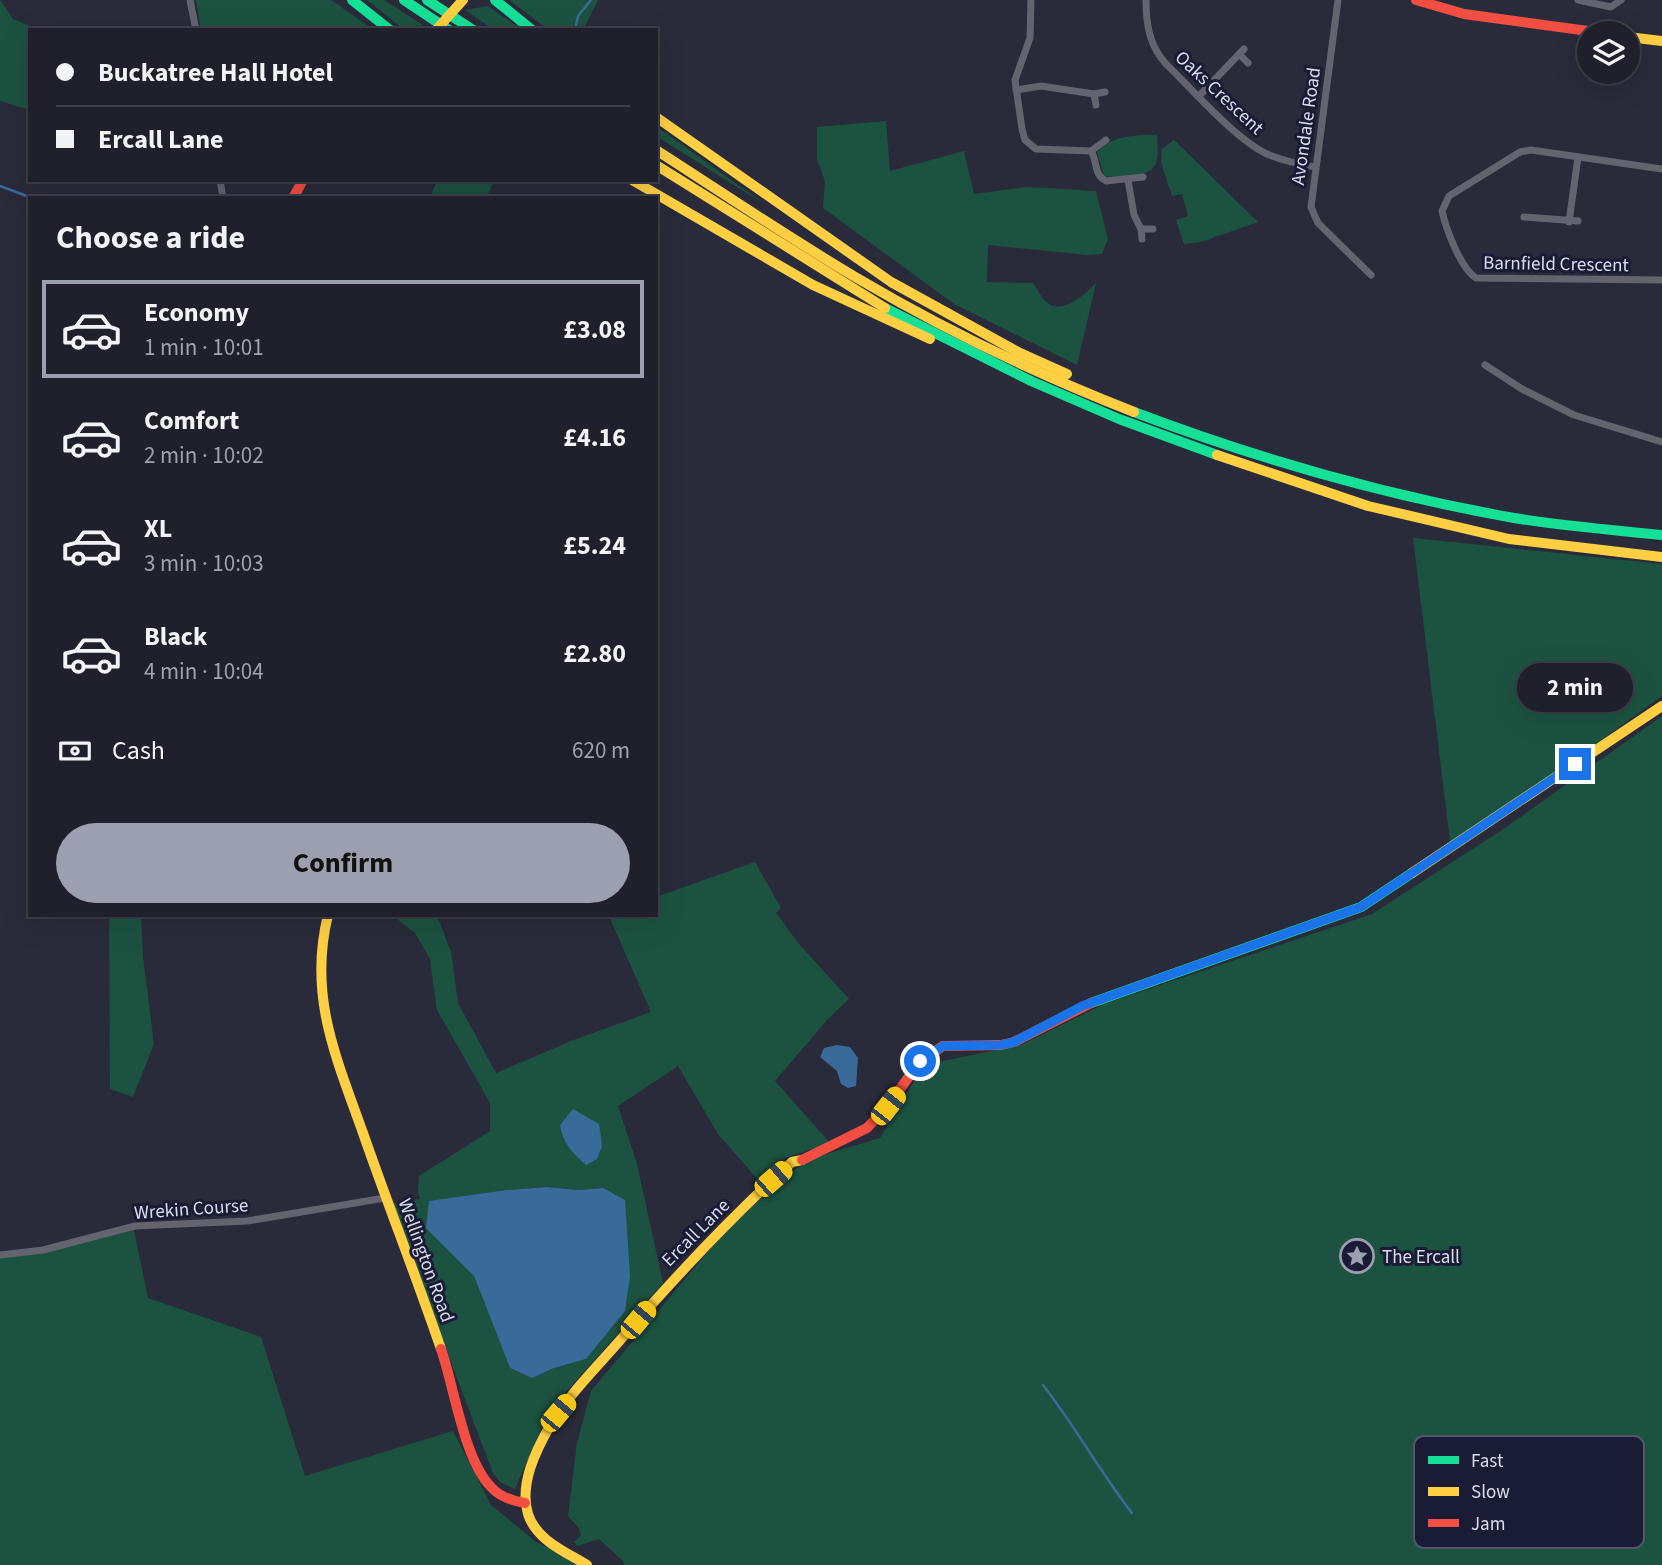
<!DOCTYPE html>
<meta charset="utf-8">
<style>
:root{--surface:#1f202c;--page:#272834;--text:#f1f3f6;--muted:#a1a3a9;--line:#3c3e48;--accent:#9c9faf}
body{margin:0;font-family:"Source Sans 3",sans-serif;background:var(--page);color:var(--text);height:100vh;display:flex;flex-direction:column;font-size:26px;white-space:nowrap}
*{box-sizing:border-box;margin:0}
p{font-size:23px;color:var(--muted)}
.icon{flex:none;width:38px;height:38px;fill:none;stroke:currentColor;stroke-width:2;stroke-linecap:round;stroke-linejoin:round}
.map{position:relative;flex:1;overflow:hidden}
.details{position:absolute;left:28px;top:196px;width:630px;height:721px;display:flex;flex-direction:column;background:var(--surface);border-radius:0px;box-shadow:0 7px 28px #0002,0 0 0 2px var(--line)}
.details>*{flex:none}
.guide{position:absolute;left:28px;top:28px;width:630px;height:154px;border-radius:0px;box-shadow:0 7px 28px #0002,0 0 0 2px var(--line);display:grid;align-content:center;height:154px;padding:0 28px;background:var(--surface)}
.controls{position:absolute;left:1577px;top:21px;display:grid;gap:14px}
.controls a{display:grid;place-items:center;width:63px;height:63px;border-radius:50%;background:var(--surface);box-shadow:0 7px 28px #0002,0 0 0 2px var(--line);font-size:35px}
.end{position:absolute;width:32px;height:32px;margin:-16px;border:9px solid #1a73e8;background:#fff;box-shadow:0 0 0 4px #fff}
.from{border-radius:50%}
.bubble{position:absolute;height:49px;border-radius:24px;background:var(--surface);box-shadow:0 7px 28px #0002,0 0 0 2px var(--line);font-size:23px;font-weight:700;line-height:49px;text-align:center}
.car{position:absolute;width:21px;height:42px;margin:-21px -10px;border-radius:9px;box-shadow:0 0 5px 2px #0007;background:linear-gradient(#f5c518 24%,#345 0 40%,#f5c518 0 76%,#345 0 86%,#f5c518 0)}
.guide b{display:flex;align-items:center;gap:24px;height:66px;font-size:26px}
.guide b+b{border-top:2px solid var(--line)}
.guide i{width:18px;height:18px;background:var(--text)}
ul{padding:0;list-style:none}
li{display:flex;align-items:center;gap:21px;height:98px;margin:0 14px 10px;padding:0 14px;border:4px solid transparent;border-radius:0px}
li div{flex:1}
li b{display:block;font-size:26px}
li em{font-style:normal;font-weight:700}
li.selected{border-color:var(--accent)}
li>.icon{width:63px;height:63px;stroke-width:1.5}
h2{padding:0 28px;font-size:32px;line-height:84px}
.pay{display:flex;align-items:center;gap:18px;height:77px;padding:0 28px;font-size:26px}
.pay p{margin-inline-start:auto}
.button{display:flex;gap:14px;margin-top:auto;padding:14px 28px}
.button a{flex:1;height:80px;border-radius:42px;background:var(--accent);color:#111;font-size:28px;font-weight:700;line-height:80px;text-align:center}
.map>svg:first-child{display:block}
.green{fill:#1c5340;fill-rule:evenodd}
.water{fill:#396a9a}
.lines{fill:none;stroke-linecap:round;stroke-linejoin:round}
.stream{stroke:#396a9a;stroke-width:2.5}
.street{stroke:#636470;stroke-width:7}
.fast{stroke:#16e098;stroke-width:10}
.slow{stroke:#ffcf43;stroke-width:10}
.jam{stroke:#f24e42;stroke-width:10}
.route{stroke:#1a73e8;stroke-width:9}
.labels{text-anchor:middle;stroke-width:6;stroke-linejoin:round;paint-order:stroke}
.street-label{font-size:19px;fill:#daddee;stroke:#1a1b35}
.poi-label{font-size:19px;fill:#daddee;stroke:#1a1b35;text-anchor:start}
.key{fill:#1a1b35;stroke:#54556c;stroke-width:2}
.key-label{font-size:19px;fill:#daddee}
</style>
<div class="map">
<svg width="1662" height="1565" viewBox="0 0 1662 1565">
<rect width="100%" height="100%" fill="#292b3a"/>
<g class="green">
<path d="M0 0 13 19 40 30H30V110L0 101Z"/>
<path d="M196 0H331L374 30H201Z"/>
<path d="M367 0H384L423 25 402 28Z"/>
<path d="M509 0H598L583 30H549Z"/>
<path d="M488 6 522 30H494L465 10Z"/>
<path d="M886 121 890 171 964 151 974 194 1028 187 1096 191 1108 239 1102 254 1087 255 988 245 987 282 1033 283C1037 288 1041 297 1046 302 1063 316 1085 294 1096 283L1077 365 954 304 823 208 825 181 817 159V127Z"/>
<path d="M656 126 767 206 656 136Z"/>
<path d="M1157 135C1157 145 1160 161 1153 168 1145 177 1113 180 1104 175L1097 152C1112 135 1136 135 1157 135Z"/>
<path d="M1174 140 1258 222 1201 242 1184 244 1176 220 1188 216 1182 194 1172 196 1161 162 1162 149Z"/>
<path d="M437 180H495L486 198H430Z"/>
<path d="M1413 538 1662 564V696L1451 849Z"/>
<path d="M1662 716V1565H623L624 1562 599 1539 577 1546 574 1542 581 1535 579 1528 568 1516 577 1443 591 1391 727 1229 793 1170 826 1154 880 1138 924 1065 1021 1045 1104 1004 1372 914 1505 828Z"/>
<path d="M755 862 781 908 776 913 799 944 849 999 827 1020 775 1081 830 1143 785 1158 760 1182 718 1134 678 1066 618 1106 637 1164 663 1283 549 1411 515 1489 500 1482 493 1473 391 1204 420 1199 418 1192 419 1176 490 1131V1103L437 1010 430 959 415 933 392 915H437L451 952 458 1003 496 1073 571 1041 651 1012 609 916 656 915V897ZM546 1187 579 1190 603 1188 586 1359 554 1368 532 1378 510 1368 474 1276 507 1190Z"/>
<path d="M109 915H141L143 957 154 1044 133 1097 110 1089Z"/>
<path d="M134 1230 148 1298 261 1337 305 1476 453 1431 491 1505 536 1542 592 1565H0V1258Z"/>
</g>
<g class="water">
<path d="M837 1045 850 1047 858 1058 856 1086 848 1088 841 1084 837 1071 820 1057 824 1048Z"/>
<path d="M573 1109 599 1124 602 1146 597 1159 586 1165C572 1153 563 1143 560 1125Z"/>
<path d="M547 1187 579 1190 603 1188 625 1200 630 1276 625 1311 586 1359 554 1368 532 1378 510 1368 474 1276 426 1228 429 1201 507 1190Z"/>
</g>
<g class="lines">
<g class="stream">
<path d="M575 30 578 16 591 0"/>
<path d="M0 186 32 198"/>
<path d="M1043 1385C1075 1426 1100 1472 1132 1513"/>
</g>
<g class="street">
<path d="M190 0 196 30"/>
<path d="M1031 0 1030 38 1015 80 1022 129 1025 140 1036 149 1091 151C1098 162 1093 174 1106 181L1143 177"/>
<path d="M1146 0C1146 24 1149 45 1166 64 1193 90 1235 139 1267 154 1282 161 1299 164 1315 167"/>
<path d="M1338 0 1311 207 1318 223 1371 275"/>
<path d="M1578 0 1611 7 1621 0"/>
<path d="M1239 54 1248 63"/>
<path d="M1016 90 1041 86 1094 94 1105 92"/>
<path d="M1094 94 1096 105"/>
<path d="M1199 96 1244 49"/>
<path d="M1091 151 1106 140"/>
<path d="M1662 169 1531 150 1520 152 1449 196 1442 211C1446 229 1461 269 1476 278L1662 280"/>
<path d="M220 180 223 198"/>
<path d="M1128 180 1134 215 1141 229 1142 239"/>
<path d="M1524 217 1578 221"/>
<path d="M1569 222 1578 157"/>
<path d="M1141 229H1153"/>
<path d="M1485 365 1522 389 1574 415 1662 442"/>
<path d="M0 1255 43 1250 135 1226 247 1221 385 1198"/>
</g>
<g class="fast">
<path d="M352 0 390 30"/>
<path d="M404 0 449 30"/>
<path d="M427 0 473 30"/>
<path d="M495 0 532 30"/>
<path d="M885 308 1031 381 1119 419 1217 455"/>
<path d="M1134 412C1258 459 1384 495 1514 518 1563 526 1613 530 1662 535"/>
<path d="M1091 1003 1361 907 1412 873"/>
</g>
<g class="slow">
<path d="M436 30 463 0"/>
<path d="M1628 37 1662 41"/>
<path d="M656 117 891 282 1018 352 1067 374"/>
<path d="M656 150C723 193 789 238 857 278 945 330 1039 375 1134 412"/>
<path d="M656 165 885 308"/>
<path d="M632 180 813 285 930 339"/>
<path d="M1217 455 1368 506 1509 539 1662 557"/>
<path d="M1412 873 1662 706"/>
<path d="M328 915C308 996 336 1057 363 1133 388 1205 416 1276 441 1349"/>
<path d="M587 1565C566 1552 536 1540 528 1514 519 1484 536 1450 551 1424 571 1392 598 1366 622 1338 676 1276 731 1217 792 1162L802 1160"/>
</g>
<g class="jam">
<path d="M1416 0 1464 14 1603 33"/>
<path d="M293 198 303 180"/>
<path d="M802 1160 867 1128 888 1106 920 1061 943 1046 1001 1045 1014 1042 1091 1003"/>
<path d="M441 1349C454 1386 464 1460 491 1487 500 1497 512 1501 525 1503"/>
</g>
</g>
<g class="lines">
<path class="route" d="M920 1061 943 1046 1001 1045 1014 1042 1082 1006 1361 907 1575 764"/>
</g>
<defs>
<g id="sight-ring" transform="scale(1.75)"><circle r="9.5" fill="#1a1b35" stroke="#9c9faf" stroke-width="1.5"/><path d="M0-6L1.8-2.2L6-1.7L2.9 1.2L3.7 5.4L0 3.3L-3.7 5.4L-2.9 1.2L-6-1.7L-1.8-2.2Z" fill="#9c9faf"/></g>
</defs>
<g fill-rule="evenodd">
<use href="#sight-ring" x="1357" y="1256"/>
</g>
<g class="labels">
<g class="street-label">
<text transform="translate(1220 92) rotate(43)" y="7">Oaks Crescent</text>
<text transform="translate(1305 126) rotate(-82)" y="7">Avondale Road</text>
<text transform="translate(1556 263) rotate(1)" y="7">Barnfield Crescent</text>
<text transform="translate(191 1208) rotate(-4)" y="7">Wrekin Course</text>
<text transform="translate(695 1232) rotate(-45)" y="7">Ercall Lane</text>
<text transform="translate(427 1260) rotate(70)" y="7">Wellington Road</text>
</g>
<g class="poi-label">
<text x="1382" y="1263">The Ercall</text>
</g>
</g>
<rect x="1414" y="1436" width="230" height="112" rx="10" class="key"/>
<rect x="1428" y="1456" width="31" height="8" fill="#16e098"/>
<rect x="1428" y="1487" width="31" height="9" fill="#ffcf43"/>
<rect x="1428" y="1519" width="31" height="8" fill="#f24e42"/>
<g class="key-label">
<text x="1471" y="1467">Fast</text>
<text x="1471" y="1498">Slow</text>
<text x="1471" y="1530">Jam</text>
</g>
</svg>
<div class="controls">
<a><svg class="icon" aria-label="layers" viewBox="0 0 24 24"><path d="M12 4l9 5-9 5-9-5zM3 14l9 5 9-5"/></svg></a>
</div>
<i class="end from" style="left:920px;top:1061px"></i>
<i class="end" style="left:1575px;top:764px"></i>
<div class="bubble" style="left:1517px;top:663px;width:116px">2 min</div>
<i class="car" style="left:888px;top:1106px;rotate:38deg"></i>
<i class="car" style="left:773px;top:1179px;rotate:49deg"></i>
<i class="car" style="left:638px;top:1320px;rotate:40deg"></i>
<i class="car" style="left:558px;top:1413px;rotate:40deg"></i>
<div class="guide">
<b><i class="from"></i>Buckatree Hall Hotel</b>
<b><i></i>Ercall Lane</b>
</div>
<section class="details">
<h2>Choose a ride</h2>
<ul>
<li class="selected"><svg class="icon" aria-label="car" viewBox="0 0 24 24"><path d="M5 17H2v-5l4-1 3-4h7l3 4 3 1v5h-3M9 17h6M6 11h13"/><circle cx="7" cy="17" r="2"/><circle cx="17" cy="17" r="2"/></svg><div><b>Economy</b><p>1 min · 10:01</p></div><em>£3.08</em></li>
<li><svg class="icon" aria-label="car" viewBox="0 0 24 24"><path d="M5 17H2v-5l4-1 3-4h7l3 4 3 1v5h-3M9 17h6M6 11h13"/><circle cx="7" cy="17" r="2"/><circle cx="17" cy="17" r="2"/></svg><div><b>Comfort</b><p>2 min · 10:02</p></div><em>£4.16</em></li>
<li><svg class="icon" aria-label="car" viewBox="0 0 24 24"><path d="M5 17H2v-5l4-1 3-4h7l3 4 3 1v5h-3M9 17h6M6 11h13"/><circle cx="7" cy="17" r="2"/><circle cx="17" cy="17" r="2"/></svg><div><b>XL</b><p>3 min · 10:03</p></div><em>£5.24</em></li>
<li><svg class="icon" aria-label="car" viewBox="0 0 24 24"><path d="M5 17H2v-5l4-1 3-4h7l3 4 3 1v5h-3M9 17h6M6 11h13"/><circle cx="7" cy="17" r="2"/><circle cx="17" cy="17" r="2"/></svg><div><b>Black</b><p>4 min · 10:04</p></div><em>£2.80</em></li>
</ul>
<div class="pay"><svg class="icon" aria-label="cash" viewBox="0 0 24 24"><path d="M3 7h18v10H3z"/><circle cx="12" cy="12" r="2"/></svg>Cash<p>620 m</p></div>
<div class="button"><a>Confirm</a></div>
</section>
</div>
